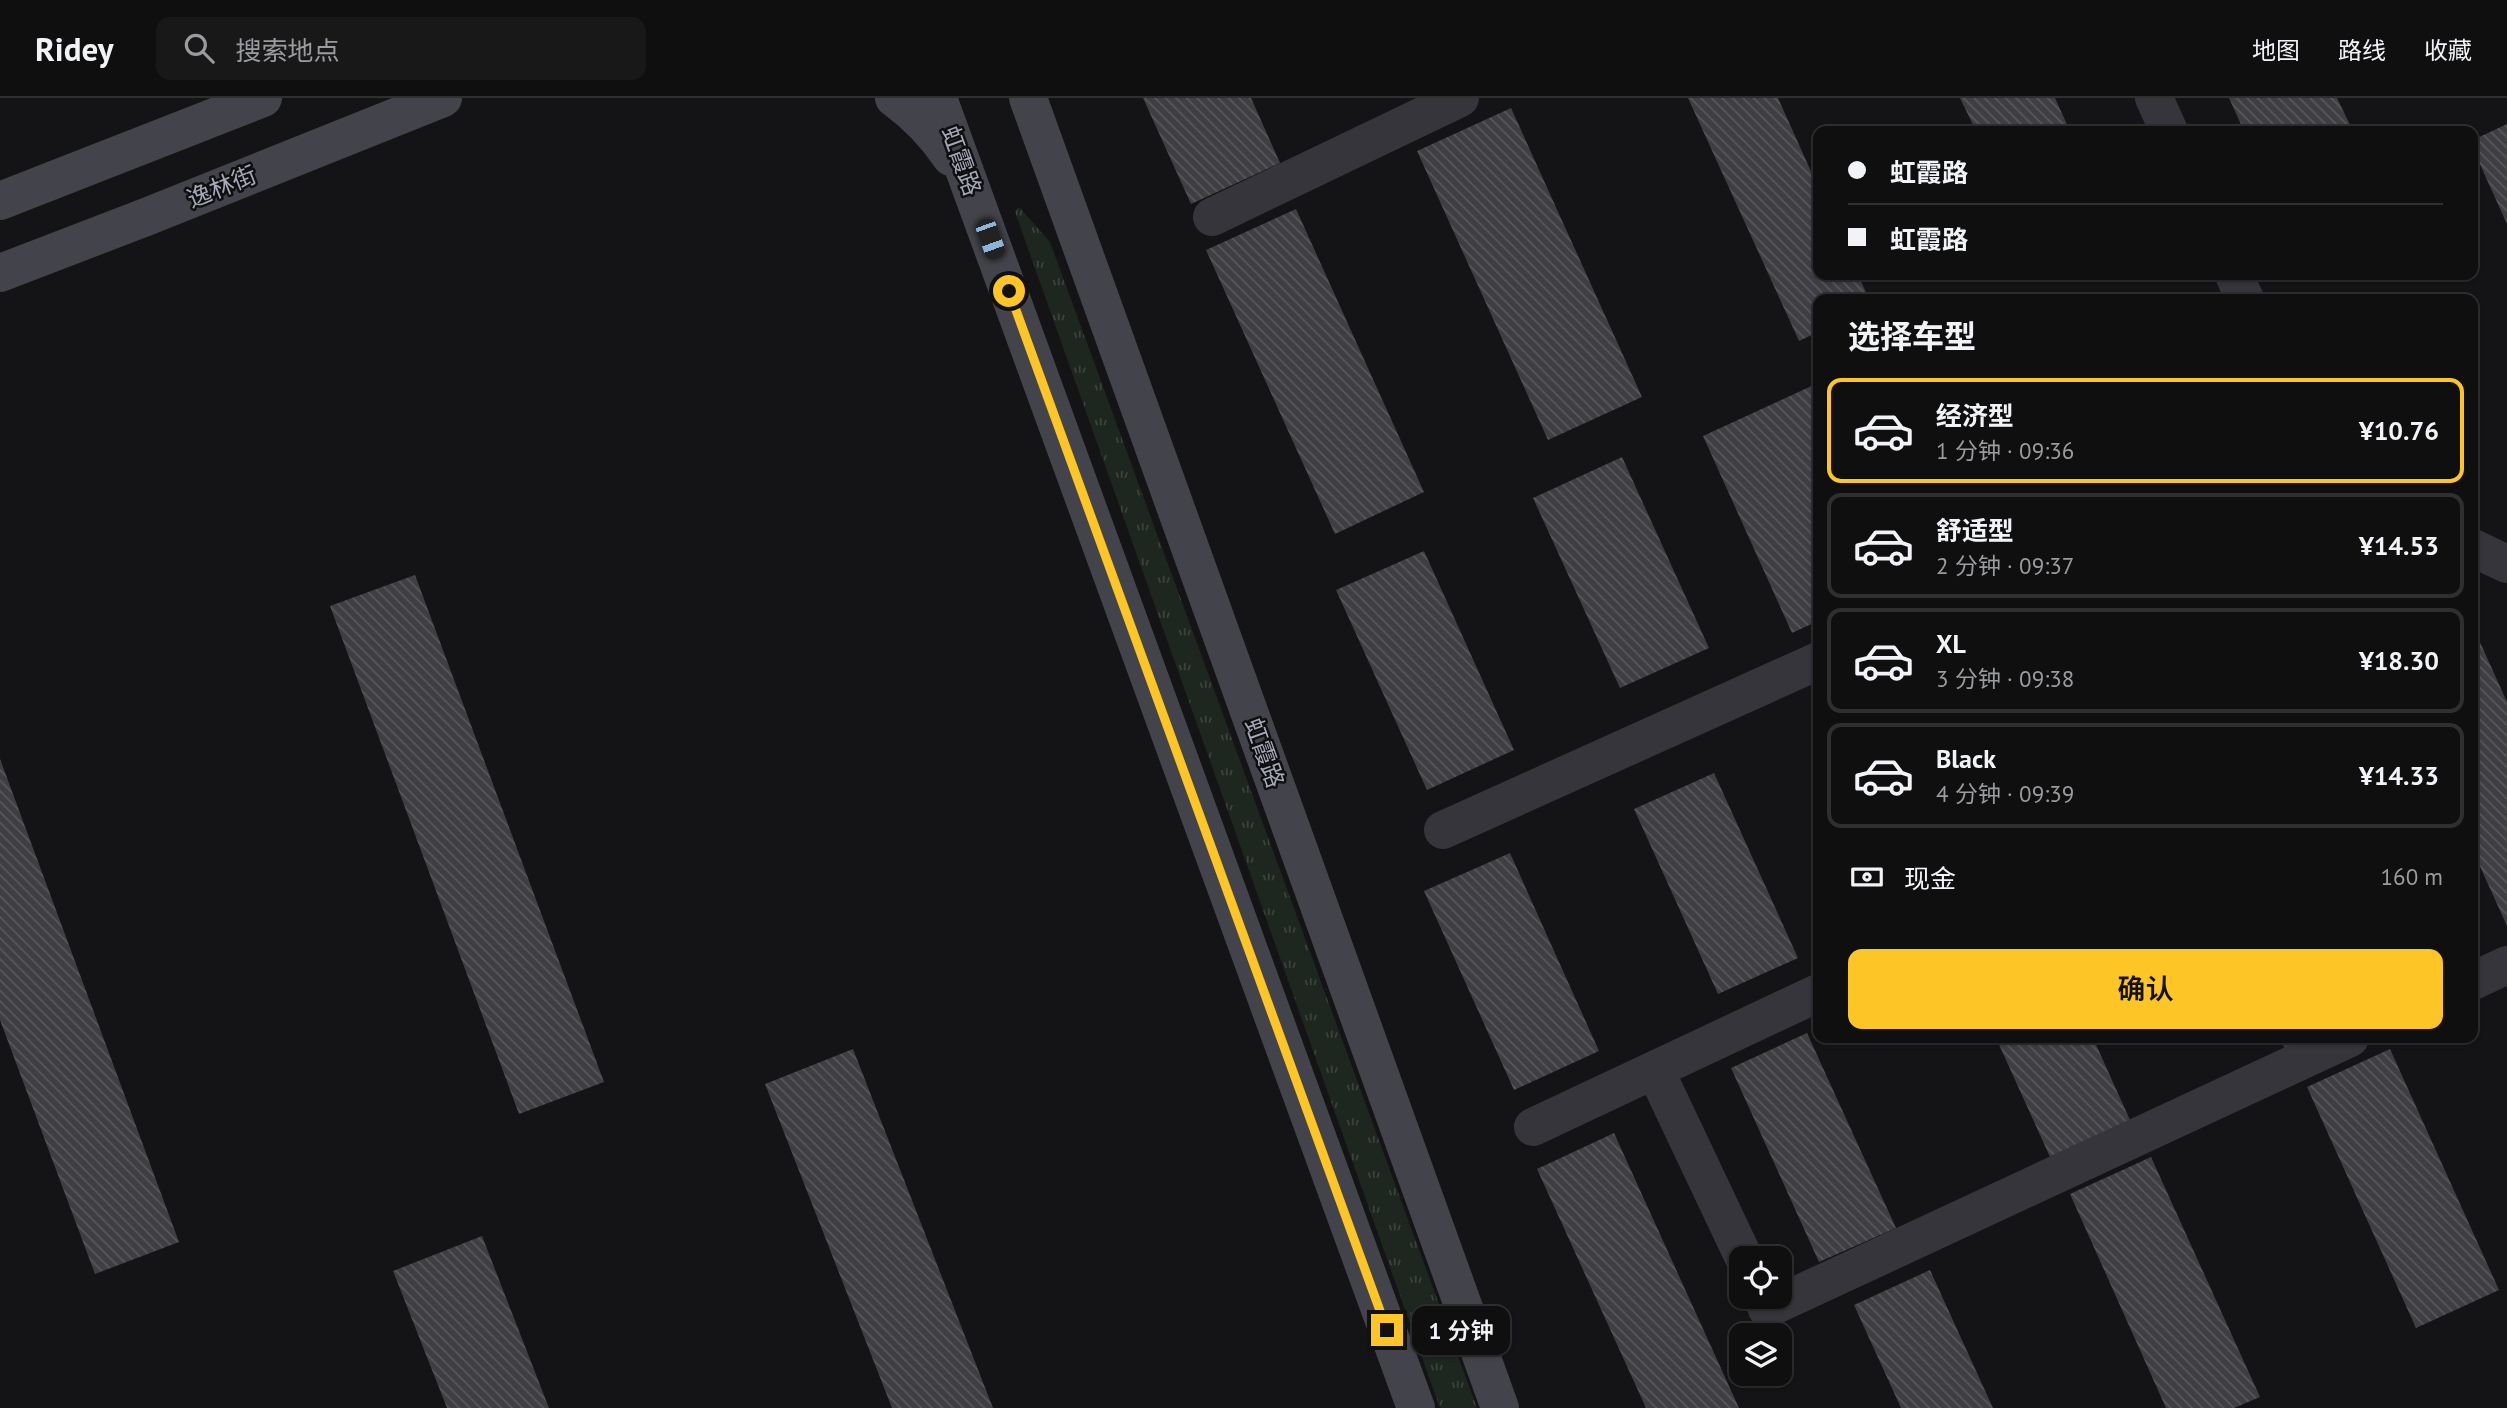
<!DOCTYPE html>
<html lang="zh">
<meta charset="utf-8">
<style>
:root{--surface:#0f0f10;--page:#181819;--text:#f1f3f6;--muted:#9b9c9f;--line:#2f2f30;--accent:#fdc525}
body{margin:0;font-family:"PT Sans","Noto Sans SC",sans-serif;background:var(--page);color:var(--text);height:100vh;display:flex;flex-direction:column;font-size:26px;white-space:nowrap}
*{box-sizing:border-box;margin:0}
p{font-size:23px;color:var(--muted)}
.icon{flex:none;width:38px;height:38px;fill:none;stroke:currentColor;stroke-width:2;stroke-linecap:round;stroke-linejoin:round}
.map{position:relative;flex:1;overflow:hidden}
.sheet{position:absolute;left:1813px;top:196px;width:665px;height:749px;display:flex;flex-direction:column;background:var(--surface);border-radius:14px;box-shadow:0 2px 5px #0004,0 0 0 2px var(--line)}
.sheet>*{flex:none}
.top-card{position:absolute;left:1813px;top:28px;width:665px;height:154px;border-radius:14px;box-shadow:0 2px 5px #0004,0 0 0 2px var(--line);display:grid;align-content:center;height:154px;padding:0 35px;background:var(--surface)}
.buttons{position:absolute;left:1729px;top:1148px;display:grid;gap:14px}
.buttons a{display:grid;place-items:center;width:63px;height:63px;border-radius:14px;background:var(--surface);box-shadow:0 2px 5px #0004,0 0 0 2px var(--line);font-size:35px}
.end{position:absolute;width:32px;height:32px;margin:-16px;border:9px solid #fdc525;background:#111;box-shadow:0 0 0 4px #111}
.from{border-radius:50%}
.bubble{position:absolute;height:49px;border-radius:14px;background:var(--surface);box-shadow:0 2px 5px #0004,0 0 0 2px var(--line);font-size:23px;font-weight:600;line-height:49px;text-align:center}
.car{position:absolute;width:21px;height:42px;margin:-21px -10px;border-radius:9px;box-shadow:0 0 5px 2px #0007;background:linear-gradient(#222 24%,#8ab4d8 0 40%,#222 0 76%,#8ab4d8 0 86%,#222 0)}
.top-card b{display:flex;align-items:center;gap:24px;height:66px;font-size:26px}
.top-card b+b{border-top:2px solid var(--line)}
.top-card i{width:18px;height:18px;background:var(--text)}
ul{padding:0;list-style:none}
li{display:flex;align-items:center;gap:21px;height:105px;margin:0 14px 10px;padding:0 21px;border:4px solid var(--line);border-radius:14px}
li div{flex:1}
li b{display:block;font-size:26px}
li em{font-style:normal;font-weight:600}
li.on{border-color:var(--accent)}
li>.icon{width:63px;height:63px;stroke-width:1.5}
h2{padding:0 35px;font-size:32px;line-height:84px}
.pay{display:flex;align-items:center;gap:18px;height:77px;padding:0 35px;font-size:26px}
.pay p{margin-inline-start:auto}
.primary-button{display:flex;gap:14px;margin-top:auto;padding:14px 35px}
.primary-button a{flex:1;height:80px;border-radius:14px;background:var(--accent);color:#111;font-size:28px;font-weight:600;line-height:80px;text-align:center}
header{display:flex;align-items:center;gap:42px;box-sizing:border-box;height:98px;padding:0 35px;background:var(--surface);border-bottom:2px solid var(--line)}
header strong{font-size:33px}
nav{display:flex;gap:38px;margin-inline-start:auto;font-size:24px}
.search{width:490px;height:63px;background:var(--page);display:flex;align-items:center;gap:18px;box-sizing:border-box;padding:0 24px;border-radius:14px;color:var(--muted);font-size:26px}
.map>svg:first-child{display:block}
.grass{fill:url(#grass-tufts)}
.building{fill:url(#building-back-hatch)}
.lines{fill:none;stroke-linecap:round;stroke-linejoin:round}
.street{stroke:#35353b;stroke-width:38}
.secondary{stroke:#43444b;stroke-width:38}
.route{stroke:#fdc525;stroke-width:9}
.labels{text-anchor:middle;stroke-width:5;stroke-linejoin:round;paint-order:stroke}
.street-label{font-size:24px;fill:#a5a9b7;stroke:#0f0f11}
</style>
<header>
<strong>Ridey</strong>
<div class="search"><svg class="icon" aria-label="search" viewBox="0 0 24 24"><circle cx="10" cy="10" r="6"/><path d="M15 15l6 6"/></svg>搜索地点</div>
<nav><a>地图</a><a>路线</a><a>收藏</a></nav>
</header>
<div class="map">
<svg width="2507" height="1310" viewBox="0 0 2507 1310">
<defs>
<pattern id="grass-tufts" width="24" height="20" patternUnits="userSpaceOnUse" patternTransform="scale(1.75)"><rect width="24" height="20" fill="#1e2620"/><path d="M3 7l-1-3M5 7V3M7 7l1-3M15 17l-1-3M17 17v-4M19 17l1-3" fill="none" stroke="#3c433e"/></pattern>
<pattern id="building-back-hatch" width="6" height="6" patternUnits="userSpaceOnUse" patternTransform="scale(1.75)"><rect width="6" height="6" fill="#3e3e43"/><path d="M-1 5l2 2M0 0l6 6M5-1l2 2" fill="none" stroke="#57575c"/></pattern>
</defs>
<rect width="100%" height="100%" fill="#141416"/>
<path class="grass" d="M1019 109 1050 144 1477 1310H1440L1015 114Z"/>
<g class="building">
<path d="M1143 0H1251L1280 65 1191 106Z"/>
<path d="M1688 0H1778L1818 89V177H1858L1869 201H1818V234L1799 243Z"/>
<path d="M1960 0H2055L2070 33H1976Z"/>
<path d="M2229 0H2337L2353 33H2244Z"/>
<path d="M1511 10 1642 299 1548 342 1417 53Z"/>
<path d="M2507 26V126L2473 51V42Z"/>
<path d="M1296 111 1424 394 1335 436 1206 152Z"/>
<path d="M1818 285V523L1792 535 1703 338Z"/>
<path d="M1622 359 1709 550 1620 590 1533 400Z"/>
<path d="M1424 453 1514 652 1427 692 1336 492Z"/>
<path d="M415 477 604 984 519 1016 330 508Z"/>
<path d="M2479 542 2507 604V828L2473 753V545Z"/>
<path d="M0 661 179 1144 95 1176 0 922Z"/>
<path d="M1714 675 1798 860 1718 896 1634 711Z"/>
<path d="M1510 755 1599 953 1514 992 1424 793Z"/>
<path d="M1807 935 1896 1130 1819 1164 1731 970Z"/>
<path d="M1996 940H2093L2130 1022 2050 1059Z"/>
<path d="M2280 940H2309L2285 951Z"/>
<path d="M853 951 993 1310H892L765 986Z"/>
<path d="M2390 951 2499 1192 2416 1230 2307 989Z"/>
<path d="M1614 1035 1739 1310H1646L1537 1071Z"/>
<path d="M2151 1059 2260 1299 2234 1310H2166L2070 1096Z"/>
<path d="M482 1138 549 1310H447L393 1173Z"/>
<path d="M1930 1172 1993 1310H1901L1854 1207Z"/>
</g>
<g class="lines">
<g class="street">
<path d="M2154 0 2169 33"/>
<path d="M1212 119 1460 0"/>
<path d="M2234 177 2245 201"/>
<path d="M2473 450 2507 466"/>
<path d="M1443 732 1818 563"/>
<path d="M2473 883 2507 867"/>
<path d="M1655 972 1744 1160"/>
<path d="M1533 1029 1818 895"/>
<path d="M1762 1199 1767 1211 2350 940"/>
</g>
<g class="secondary">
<path d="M894 0C916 16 936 37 951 59"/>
<path d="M938 0 1416 1310"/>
<path d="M1028 0 1500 1310"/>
<path d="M0 103 263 0"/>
<path d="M0 175 146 119 443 0"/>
</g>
</g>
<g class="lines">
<path class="route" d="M1009 193 1387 1232"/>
</g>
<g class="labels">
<g class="street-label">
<text transform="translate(961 63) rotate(70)" y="8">虹霞路</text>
<text transform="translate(222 89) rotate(-22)" y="8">逸林街</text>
<text transform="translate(1264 655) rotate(70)" y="8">虹霞路</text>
</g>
</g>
</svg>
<div class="buttons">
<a><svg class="icon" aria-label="locate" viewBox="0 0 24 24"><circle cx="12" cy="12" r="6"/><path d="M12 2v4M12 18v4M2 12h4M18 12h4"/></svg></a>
<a><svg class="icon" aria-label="layers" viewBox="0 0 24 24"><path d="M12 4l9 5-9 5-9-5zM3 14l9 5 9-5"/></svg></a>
</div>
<i class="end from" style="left:1009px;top:193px"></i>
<i class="end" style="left:1387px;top:1232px"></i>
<div class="bubble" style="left:1412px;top:1208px;width:98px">1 分钟</div>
<i class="car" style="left:990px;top:141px;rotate:160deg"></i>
<div class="top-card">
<b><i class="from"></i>虹霞路</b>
<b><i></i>虹霞路</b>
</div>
<section class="sheet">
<h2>选择车型</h2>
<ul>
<li class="on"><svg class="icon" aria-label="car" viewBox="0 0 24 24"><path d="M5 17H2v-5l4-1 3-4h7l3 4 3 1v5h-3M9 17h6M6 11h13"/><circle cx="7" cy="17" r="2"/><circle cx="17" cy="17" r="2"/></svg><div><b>经济型</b><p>1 分钟 · 09:36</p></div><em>¥10.76</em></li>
<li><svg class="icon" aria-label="car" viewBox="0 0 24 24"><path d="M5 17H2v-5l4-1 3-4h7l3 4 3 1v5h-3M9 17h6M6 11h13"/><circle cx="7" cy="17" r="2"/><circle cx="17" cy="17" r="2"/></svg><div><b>舒适型</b><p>2 分钟 · 09:37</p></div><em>¥14.53</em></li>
<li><svg class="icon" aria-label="car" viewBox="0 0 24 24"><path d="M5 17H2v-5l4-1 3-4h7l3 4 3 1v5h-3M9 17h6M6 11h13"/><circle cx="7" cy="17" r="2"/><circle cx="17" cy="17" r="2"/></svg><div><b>XL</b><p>3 分钟 · 09:38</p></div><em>¥18.30</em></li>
<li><svg class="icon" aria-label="car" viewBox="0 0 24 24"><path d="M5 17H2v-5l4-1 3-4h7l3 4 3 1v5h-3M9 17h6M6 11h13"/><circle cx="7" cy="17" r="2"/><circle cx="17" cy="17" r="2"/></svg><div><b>Black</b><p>4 分钟 · 09:39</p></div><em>¥14.33</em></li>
</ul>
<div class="pay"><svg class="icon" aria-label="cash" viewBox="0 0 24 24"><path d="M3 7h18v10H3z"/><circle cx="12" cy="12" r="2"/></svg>现金<p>160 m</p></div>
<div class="primary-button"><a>确认</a></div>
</section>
</div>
